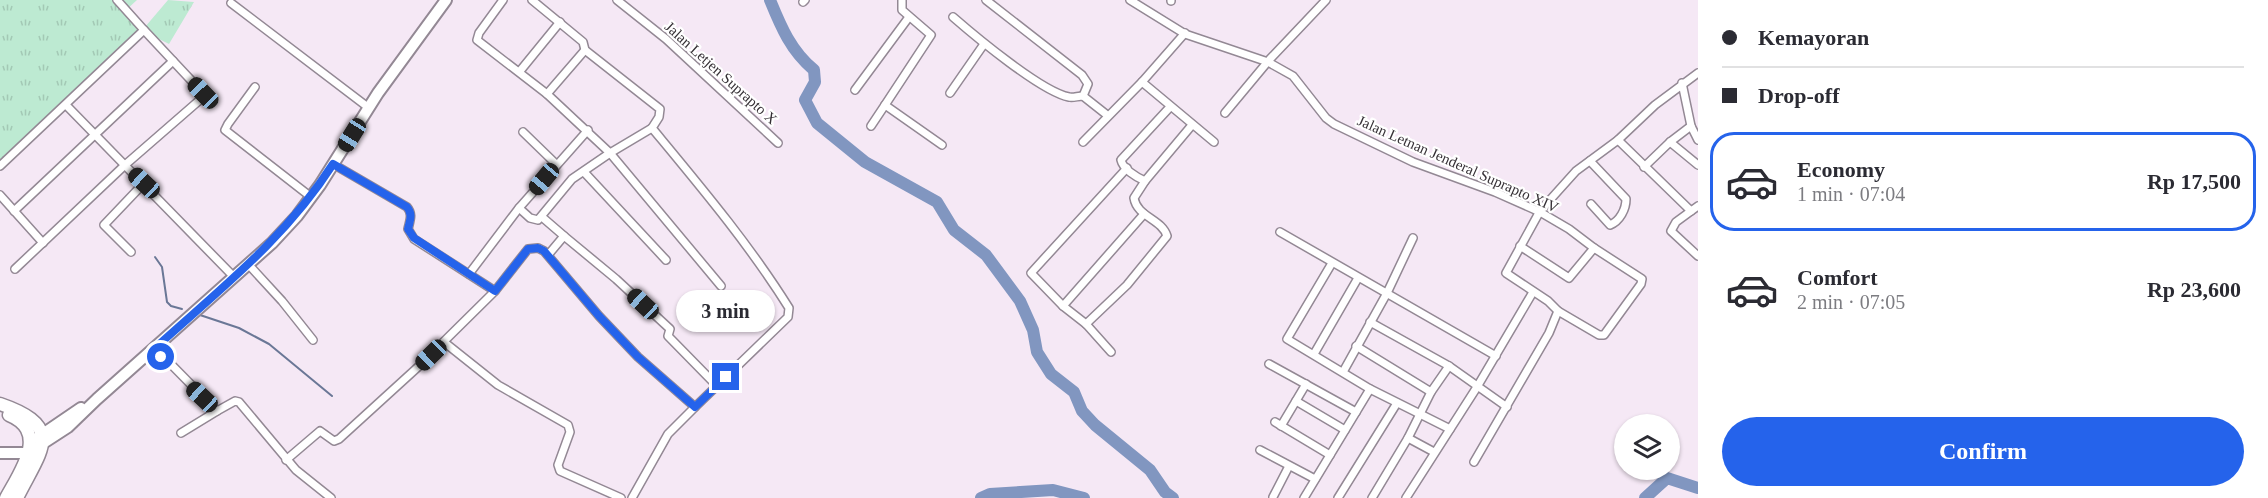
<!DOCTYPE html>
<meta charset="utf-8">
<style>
:root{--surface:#fff;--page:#f7f7f7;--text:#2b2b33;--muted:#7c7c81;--line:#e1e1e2;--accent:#2563eb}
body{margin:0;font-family:"Times New Roman",serif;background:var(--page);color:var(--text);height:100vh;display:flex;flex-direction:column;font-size:22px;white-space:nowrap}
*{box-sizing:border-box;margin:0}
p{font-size:20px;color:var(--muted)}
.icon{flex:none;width:33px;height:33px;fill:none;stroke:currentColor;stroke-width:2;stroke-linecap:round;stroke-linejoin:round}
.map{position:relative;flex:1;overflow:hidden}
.panel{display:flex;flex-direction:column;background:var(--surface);width:570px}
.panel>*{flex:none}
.hud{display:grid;align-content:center;height:132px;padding:0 24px;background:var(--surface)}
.buttons{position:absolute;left:1614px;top:414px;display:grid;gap:12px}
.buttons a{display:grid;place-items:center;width:66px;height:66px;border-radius:50%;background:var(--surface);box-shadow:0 2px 4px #0004;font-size:30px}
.end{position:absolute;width:27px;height:27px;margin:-14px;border:8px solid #2563eb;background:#fff;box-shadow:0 0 0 3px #fff}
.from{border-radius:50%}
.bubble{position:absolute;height:42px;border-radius:21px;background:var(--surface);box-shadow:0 2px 4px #0004;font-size:20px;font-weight:600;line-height:42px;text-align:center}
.car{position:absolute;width:18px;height:36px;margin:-18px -9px;border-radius:8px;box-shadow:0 0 4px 2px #0007;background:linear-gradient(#222 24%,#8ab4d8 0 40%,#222 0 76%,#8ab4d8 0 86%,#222 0)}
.hud b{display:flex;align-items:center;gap:21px;height:57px;font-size:22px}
.hud b+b{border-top:2px solid var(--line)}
.hud i{width:15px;height:15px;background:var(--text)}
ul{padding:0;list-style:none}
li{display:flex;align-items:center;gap:18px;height:99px;margin:0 12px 9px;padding:0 12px;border:3px solid transparent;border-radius:24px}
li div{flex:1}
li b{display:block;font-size:22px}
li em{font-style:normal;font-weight:600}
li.active{border-color:var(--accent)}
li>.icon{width:54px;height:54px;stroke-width:1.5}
.cta{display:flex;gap:12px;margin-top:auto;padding:12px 24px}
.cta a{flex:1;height:69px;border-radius:36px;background:var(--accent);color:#fff;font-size:24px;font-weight:600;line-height:69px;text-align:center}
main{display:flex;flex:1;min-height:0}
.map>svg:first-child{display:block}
.grass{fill:url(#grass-tufts)}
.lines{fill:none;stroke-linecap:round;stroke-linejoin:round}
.stream{stroke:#6a7796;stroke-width:2}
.river{stroke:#8196c0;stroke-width:12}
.minor-casing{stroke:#938894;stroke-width:10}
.secondary-casing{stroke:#938894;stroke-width:14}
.trunk-casing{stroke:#938894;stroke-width:15}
.minor{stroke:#fff;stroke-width:7}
.secondary{stroke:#fff;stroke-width:10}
.trunk{stroke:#fff;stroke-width:12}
.route{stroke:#2563eb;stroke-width:8}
.labels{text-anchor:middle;stroke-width:4.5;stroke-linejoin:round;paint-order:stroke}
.street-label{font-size:15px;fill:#353035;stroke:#fff}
</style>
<main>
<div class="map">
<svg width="1698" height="498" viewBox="0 0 1698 498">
<defs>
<pattern id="grass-tufts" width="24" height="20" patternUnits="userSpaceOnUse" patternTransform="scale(1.5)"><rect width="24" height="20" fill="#bdead2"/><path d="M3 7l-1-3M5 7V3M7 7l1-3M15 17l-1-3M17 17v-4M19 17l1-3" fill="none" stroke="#a3c9b5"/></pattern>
</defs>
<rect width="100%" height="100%" fill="#f5e8f5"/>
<path class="grass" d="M0 0H137L125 11 145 27 168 0 194 2 169 44 147 33 0 167Z"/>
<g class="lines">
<g class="stream">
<path d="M155 257 162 267 167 302 171 306 182 309"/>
<path d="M200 315 239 328 269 344 332 396"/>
</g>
<g class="river">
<path d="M770 0C781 27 791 51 814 70L815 82 805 100 817 123 865 162 937 202 954 230 986 255 1020 301 1033 330 1037 352 1051 374 1074 392 1082 411 1095 425 1150 470 1165 492 1173 498"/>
<path d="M981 498 990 494 1053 490 1084 498"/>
<path d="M1645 498 1667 478 1698 488"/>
</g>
<g class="minor-casing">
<g id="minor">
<path d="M117 0 144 30"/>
<path d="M503 0 479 33 477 40 547 94 610 153 721 286"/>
<path d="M617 0 666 39 778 143"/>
<path d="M902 0V10L931 35 885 105 942 145"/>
<path d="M986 0 1082 75 1088 84 1083 96"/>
<path d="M1130 0 1185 34 1268 62 1293 76 1326 118 1334 124 1413 162 1495 192 1540 212 1569 229 1594 248 1642 279 1641 284 1604 335H1599L1558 311"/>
<path d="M1171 0V1"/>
<path d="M803 2 805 0"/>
<path d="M231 3 369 108"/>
<path d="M953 17C976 37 1042 92 1069 97 1073 98 1078 96 1083 96L1107 115"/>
<path d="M520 71 560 22"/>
<path d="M1142 82 1214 142"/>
<path d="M1682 83 1691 126 1698 140"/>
<path d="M255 87 228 124 225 130 311 197"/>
<path d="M855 90 909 17"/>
<path d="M950 93 984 44"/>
<path d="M547 94 585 50"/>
<path d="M66 105 234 277"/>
<path d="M1170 107 1121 160C1123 169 1136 177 1145 181L1192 125"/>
<path d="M1225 113 1270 59 1326 0"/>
<path d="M871 126 885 105"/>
<path d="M523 132 556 164"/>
<path d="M1618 140 1691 211 1676 222 1671 231 1698 256"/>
<path d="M1083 142 1142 82 1185 33"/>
<path d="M1670 142 1698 165"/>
<path d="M1590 161 1626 199C1626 209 1620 221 1610 225L1591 204"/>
<path d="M333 164 407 207C413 214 410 220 408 229L414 239 495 291 528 249 538 248 544 251 599 316 638 357 695 407 788 317 789 308C749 244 700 186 652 128L659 117 660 109 585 50 583 42 532 0"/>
<path d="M0 166 144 30 203 93 202 98 125 165 15 269"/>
<path d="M1644 167 1670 142 1691 126"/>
<path d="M584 172 666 260"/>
<path d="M0 195 43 243"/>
<path d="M519 208 530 218 538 220 572 179 610 153 652 128"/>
<path d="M14 211 173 61"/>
<path d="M1691 211 1698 206"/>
<path d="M542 217 564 236"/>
<path d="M1280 232 1496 356"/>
<path d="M1520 246 1569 278 1594 248"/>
<path d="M131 252 104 225 144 183"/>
<path d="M548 255 564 236 616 279 670 329 668 336 717 386"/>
<path d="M1332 263 1287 339 1370 389 1450 429"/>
<path d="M248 264 282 301 313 340"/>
<path d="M469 274 519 208 588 130"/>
<path d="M1063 306 1144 214"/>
<path d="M1370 322 1449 366 1507 407"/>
<path d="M1086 324 1127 285 1167 236C1162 219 1137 217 1134 198L1145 181"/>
<path d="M444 342 498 385 568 425 570 432 558 465 560 471 621 498"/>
<path d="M1356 346 1431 392"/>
<path d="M155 348 217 411 235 401 239 402 296 470 331 498"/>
<path d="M1111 352 1086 324 1063 306 1031 273 1127 168"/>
<path d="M1314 354 1358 278"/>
<path d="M1269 364 1356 412"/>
<path d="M1343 372 1387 293 1413 238"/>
<path d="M1296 401 1345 430"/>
<path d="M1275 422 1330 455"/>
<path d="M1281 426 1306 384"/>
<path d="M181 433 217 411"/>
<path d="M1408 438 1434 452"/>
<path d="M1260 450 1315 479"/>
<path d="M286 460 320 431 334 441 339 439 418 367 495 291"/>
<path d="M1474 462 1549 333 1558 311 1548 301 1506 273 1540 211 1576 171 1618 140 1655 105 1698 73"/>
<path d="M1273 497 1289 466"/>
<path d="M632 498 668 434 695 407"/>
<path d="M1304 498 1370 389"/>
<path d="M1338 498 1397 403"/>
<path d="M1372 498 1408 438 1431 392 1449 366"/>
<path d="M1406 498 1477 387 1533 292"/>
</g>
</g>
<g class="secondary-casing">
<g id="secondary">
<path d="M37 438 81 408"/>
<path d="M0 453H28L68 427 97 399 272 243 297 216 320 185 378 93 446 0"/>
</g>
</g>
<g class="trunk-casing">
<g id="trunk">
<path d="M0 404C67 427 40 451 17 498"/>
<path d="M6 498C20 472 50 432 9 415"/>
</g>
</g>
<use href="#minor" class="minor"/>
<use href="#secondary" class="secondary"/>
<use href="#trunk" class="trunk"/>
</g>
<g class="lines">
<path class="route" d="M161 357 155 348C220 289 285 239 333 164L407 207C413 214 410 220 408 229L414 238 495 291 528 249 538 248 544 251 599 316 638 357 695 407 726 377"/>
</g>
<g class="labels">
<g class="street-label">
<text transform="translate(721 73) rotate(42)" y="5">Jalan Letjen Suprapto X</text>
<text transform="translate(1458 164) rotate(24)" y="5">Jalan Letnan Jenderal Suprapto XIV</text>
</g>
</g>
</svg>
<div class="buttons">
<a><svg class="icon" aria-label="layers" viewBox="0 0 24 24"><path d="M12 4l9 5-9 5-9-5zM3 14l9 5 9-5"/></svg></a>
</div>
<i class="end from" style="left:161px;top:357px"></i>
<i class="end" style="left:726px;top:377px"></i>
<div class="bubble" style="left:676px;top:290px;width:99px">3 min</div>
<i class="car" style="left:203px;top:93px;rotate:316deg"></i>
<i class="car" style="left:352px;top:135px;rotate:212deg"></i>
<i class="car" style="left:544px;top:179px;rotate:220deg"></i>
<i class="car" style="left:144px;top:183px;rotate:313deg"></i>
<i class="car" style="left:643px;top:304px;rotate:313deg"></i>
<i class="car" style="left:431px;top:355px;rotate:226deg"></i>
<i class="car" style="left:202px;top:397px;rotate:313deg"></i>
</div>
<section class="panel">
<div class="hud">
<b><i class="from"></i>Kemayoran</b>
<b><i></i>Drop-off</b>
</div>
<ul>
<li class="active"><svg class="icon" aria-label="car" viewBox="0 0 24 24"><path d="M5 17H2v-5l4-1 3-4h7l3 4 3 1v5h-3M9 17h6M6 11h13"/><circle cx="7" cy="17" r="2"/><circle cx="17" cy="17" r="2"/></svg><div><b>Economy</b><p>1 min · 07:04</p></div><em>Rp 17,500</em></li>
<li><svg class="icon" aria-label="car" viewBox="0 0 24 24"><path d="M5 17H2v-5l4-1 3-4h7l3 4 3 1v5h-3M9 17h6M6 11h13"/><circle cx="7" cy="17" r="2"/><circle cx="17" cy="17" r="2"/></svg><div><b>Comfort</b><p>2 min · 07:05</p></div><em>Rp 23,600</em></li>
</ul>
<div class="cta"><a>Confirm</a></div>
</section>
</main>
